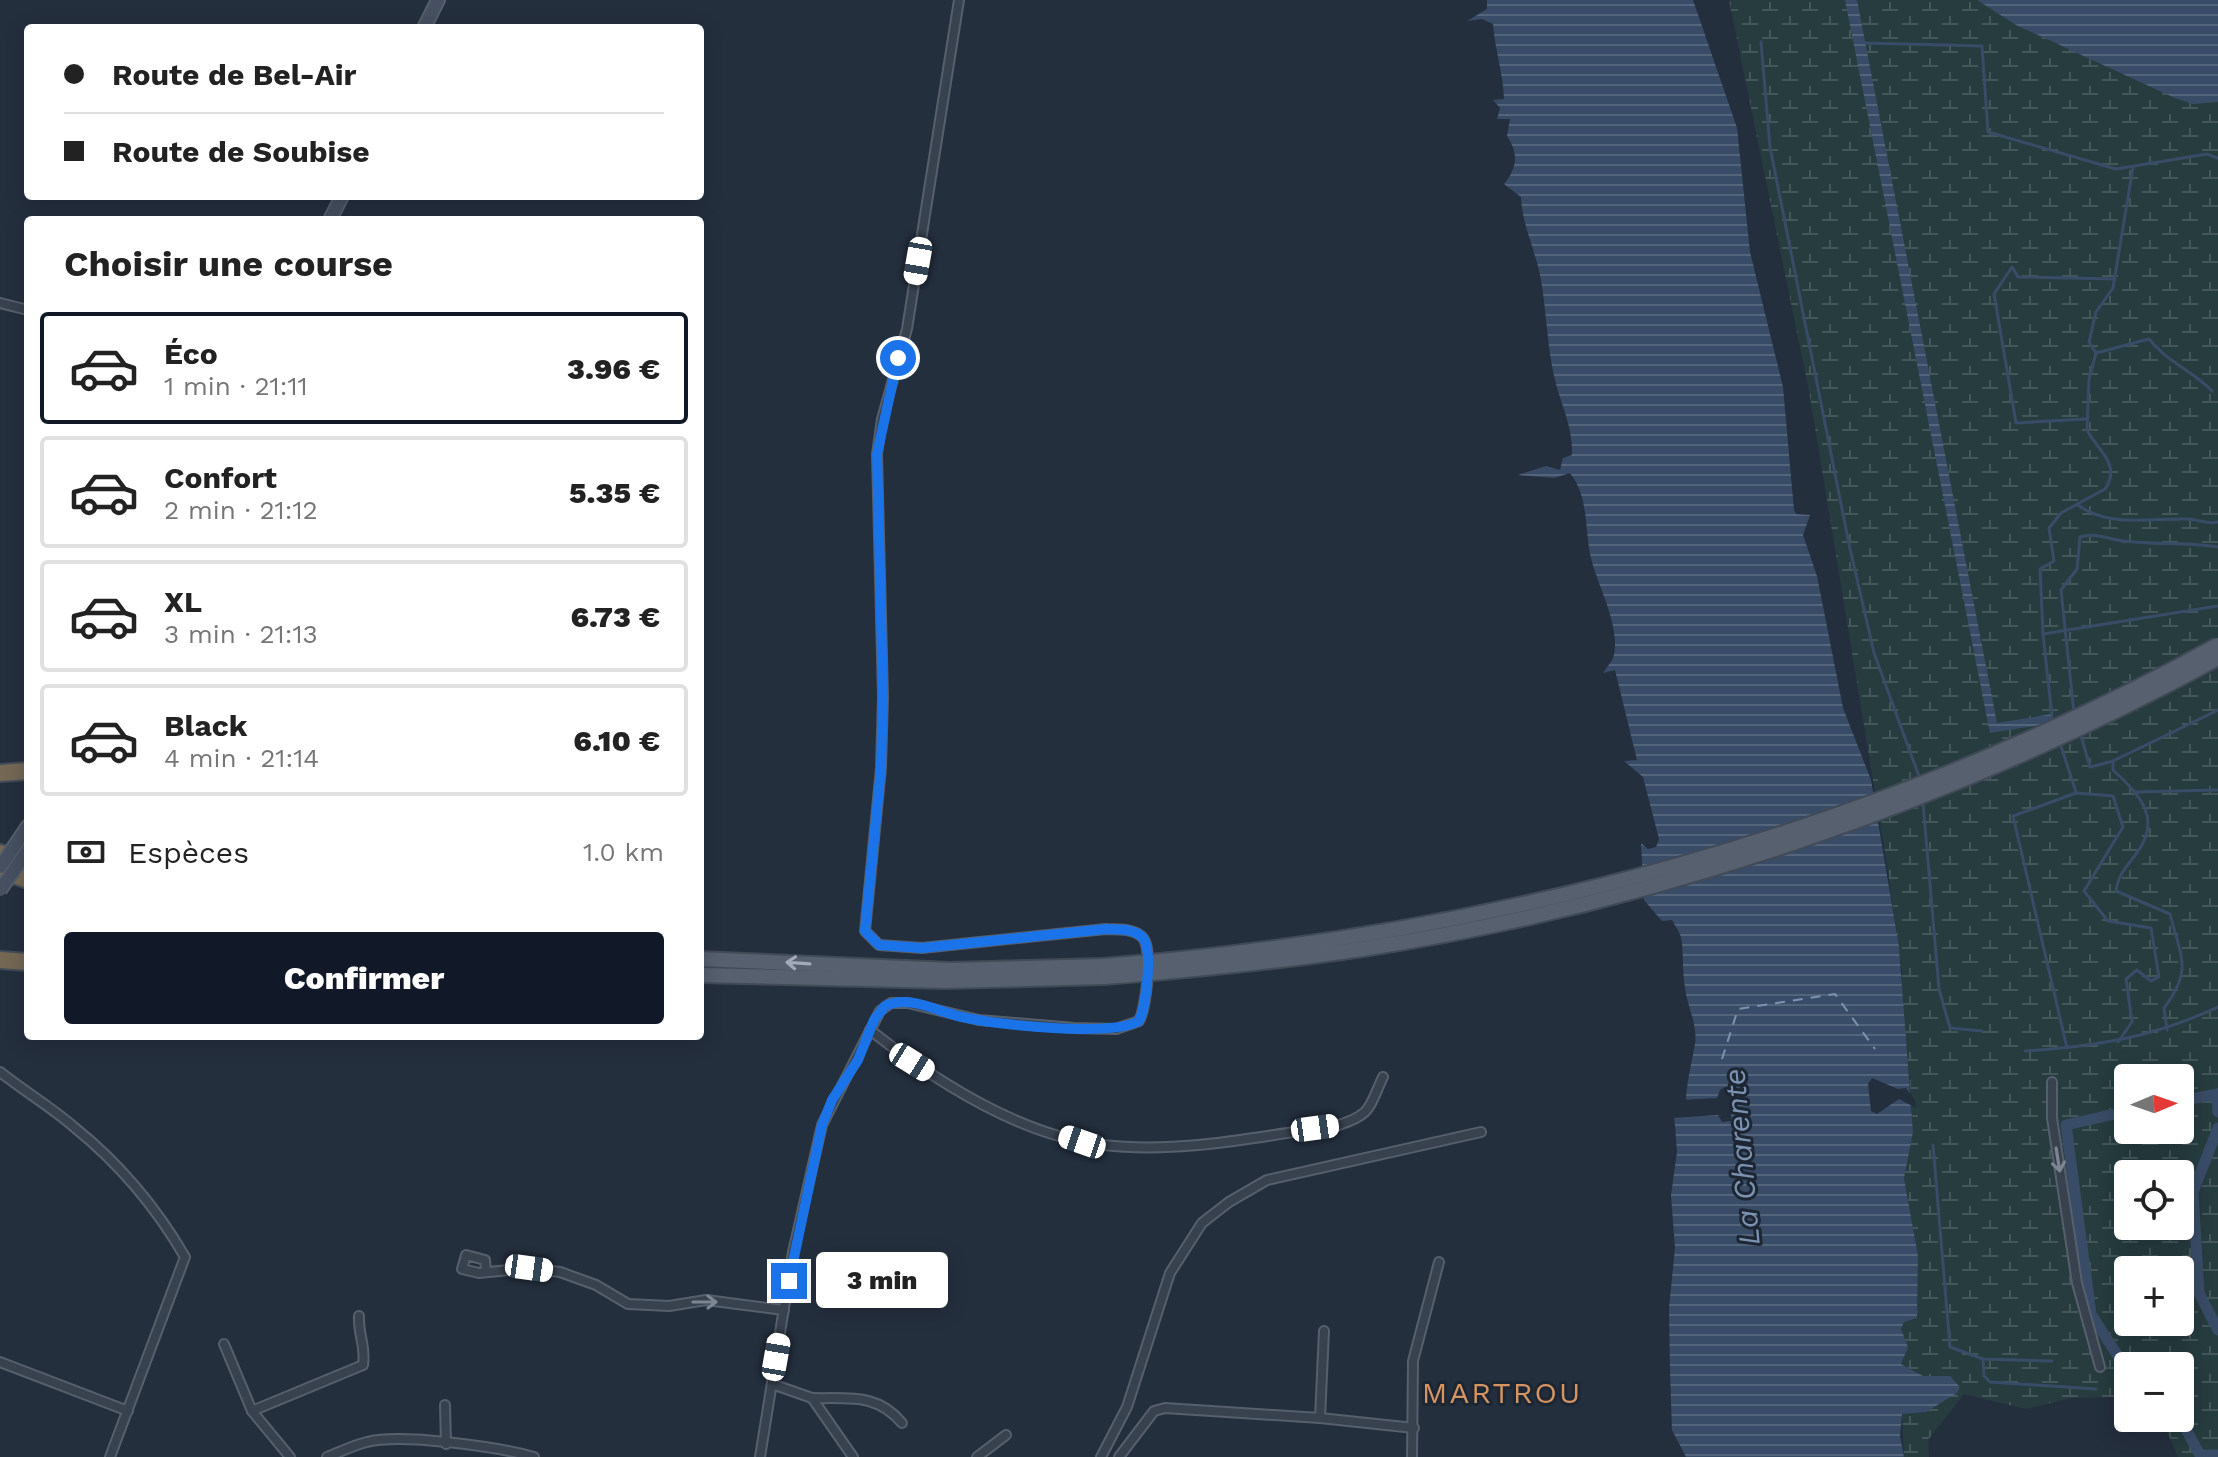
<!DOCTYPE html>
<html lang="fr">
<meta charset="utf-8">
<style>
:root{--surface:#fff;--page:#f2f2f2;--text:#222;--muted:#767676;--line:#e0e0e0;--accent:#111827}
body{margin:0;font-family:"Work Sans",sans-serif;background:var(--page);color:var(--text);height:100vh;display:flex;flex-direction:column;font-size:30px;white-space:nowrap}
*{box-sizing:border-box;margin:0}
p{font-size:26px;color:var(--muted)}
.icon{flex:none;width:44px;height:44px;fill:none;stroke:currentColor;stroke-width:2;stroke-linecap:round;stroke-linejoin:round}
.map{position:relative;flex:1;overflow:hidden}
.drawer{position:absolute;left:24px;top:216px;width:680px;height:824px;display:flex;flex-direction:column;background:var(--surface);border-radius:8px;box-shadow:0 4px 20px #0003}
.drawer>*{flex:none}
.hud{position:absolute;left:24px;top:24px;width:680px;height:176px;border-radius:8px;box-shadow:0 4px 20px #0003;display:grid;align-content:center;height:176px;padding:0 40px;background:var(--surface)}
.needle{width:52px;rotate:88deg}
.controls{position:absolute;left:2114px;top:1064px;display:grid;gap:16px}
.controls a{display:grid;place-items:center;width:80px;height:80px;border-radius:8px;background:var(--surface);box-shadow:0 4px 20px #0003;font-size:40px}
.end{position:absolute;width:36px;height:36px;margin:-18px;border:10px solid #1a73e8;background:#fff;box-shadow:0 0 0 4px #fff}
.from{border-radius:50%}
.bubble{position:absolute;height:56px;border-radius:8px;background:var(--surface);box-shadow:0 4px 20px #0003;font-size:26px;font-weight:800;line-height:56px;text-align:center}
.car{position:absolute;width:24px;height:48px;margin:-24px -12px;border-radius:10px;box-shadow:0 0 6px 2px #0007;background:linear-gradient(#fff 24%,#345 0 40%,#fff 0 76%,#345 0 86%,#fff 0)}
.hud b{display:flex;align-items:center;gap:28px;height:76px;font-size:30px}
.hud b+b{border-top:2px solid var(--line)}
.hud i{width:20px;height:20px;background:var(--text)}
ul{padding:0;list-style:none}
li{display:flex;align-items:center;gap:24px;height:112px;margin:0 16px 12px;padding:0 24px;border:4px solid var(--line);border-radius:8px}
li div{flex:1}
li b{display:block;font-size:30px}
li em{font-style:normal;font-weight:800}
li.on{border-color:var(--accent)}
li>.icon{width:72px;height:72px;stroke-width:1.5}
h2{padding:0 40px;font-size:36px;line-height:96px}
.pay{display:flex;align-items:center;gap:20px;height:88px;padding:0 40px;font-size:30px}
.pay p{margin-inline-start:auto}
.primary-button{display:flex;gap:16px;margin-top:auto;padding:16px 40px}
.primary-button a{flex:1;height:92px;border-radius:8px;background:var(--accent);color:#fff;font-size:32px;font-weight:800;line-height:92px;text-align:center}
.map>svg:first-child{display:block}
.wetland{fill:url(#wetland-marsh);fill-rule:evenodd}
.water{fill:url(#water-rules)}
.pier{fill:#242f3e}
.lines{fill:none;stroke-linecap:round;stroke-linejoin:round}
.stream{stroke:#394c67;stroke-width:3}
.canal{stroke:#394c67;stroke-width:11}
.ferry{stroke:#7c92b1;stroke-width:2;stroke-dasharray:10 8;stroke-linecap:butt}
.street-casing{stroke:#565f6c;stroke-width:12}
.secondary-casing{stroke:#565f6c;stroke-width:16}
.primary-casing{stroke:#414a57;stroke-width:18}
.highway-casing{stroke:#434c59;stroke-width:20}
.street{stroke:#38414e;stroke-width:8}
.secondary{stroke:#465061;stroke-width:12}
.primary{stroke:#56606e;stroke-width:14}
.highway{stroke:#746855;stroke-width:16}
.secondary-bridge-casing{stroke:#565f6c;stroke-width:16;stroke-linecap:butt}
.primary-bridge-casing{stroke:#414a57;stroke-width:18;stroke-linecap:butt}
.secondary-bridge{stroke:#465061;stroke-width:12}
.primary-bridge{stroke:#56606e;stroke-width:14}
.oneway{stroke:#a1aab7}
.oneway2{stroke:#7c8592}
.route{stroke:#1a73e8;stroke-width:10}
.labels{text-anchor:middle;stroke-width:6;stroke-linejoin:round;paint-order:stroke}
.water-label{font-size:30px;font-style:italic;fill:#7c92b1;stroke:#1d2633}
.neighbourhood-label{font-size:30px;letter-spacing:2px;fill:#d59563;stroke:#1d2633}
</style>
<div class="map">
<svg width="2218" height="1457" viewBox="0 0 2218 1457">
<defs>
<pattern id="wetland-marsh" width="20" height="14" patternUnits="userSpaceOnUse" patternTransform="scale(2)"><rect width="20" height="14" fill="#263c3f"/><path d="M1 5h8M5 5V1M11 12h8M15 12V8" fill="none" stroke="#435659"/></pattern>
<pattern id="water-rules" width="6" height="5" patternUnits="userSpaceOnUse" patternTransform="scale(2)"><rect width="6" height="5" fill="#394c67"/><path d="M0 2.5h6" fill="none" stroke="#53647b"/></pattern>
</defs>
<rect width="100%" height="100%" fill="#242f3e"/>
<path class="wetland" d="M1729 0H2218V1457H2178L2161 1418H2180V1366H2128V1396L2123 1397 2071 1398 2026 1409 1964 1394 1928 1440 1929 1457H1904L1902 1414 1926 1412 1950 1395V1376H1923L1901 1364 1908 1347 1901 1330 1904 1322 1917 1318 1918 1256 1904 1178 1913 1132 1911 1093 1900 997 1902 971 1887 865 1809 391ZM2128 1078H2180V1130H2128ZM2128 1174H2180V1226H2128ZM2128 1270H2180V1322H2128Z"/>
<g class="water">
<path d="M1487 0H1693L1737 128 1750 252 1783 387 1794 510 1796 514 1810 515 1803 535 1817 576 1843 708 1871 780 1899 947 1913 1132 1904 1178 1918 1256 1917 1318 1904 1322 1901 1329 1908 1347 1901 1364 1923 1376H1950L1960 1387 1957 1393 1926 1412 1902 1414 1900 1436 1904 1457H1686L1672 1430 1670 1370 1669 1308 1675 1248 1671 1195 1677 1152 1674 1113 1686 1111C1685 1087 1691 1067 1695 1044 1698 1025 1687 1006 1685 988 1682 971 1684 953 1681 937 1679 931 1675 926 1672 920L1662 921 1644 900 1641 843 1648 849 1656 847 1659 839 1643 777 1624 761 1637 760 1615 670 1603 673C1605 669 1611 663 1613 658 1622 630 1599 588 1592 562 1584 533 1590 498 1570 473L1554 478 1518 475 1546 466 1560 470 1563 458 1572 455C1573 429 1563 409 1556 384 1547 349 1547 315 1541 280 1536 251 1522 226 1521 197L1504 184C1517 168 1519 154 1507 136L1510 119H1497L1500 108 1493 100 1504 99C1503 72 1495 50 1493 24L1482 19 1467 21 1487 9Z"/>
<path d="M1845 0H1857L1997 723 2052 714 2053 723 1990 733Z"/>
<path d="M1977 0H2218V102L2193 104 2175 98 2016 25Z"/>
</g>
<g class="pier">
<path d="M1872 1078 1898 1089 1906 1088 1915 1100 1916 1108 1899 1099 1877 1114 1871 1111 1868 1084Z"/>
<path d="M1725 1087 1732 1093 1731 1121 1722 1122 1718 1115 1671 1118 1672 1110 1682 1108 1681 1100 1717 1098 1720 1090Z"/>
</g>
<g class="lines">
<g class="stream">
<path d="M1761 42 1770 147 1849 544 1874 653 1920 779"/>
<path d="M1865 43 1982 46 1988 132 2116 169 2207 154 2218 158"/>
<path d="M2096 353 2089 342 2096 312 2113 288 2133 167"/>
<path d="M2085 419 2016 423 1994 294 2012 267 2018 277 2115 279"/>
<path d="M2078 505C2108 528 2152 518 2187 519 2198 519 2207 525 2218 522"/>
<path d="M2043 634 2040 569 2054 561 2049 528 2061 513 2105 489C2122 464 2097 450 2087 430L2089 379 2096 353 2149 339C2167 362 2193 371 2212 391"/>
<path d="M2074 713 2061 590 2077 569 2080 537C2094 532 2109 539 2123 541 2155 545 2186 542 2218 547"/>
<path d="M2052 716 2043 634 2218 606"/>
<path d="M2080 732 2090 767 2113 761"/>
<path d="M2060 743 2076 792"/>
<path d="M2135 792 2218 790"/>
<path d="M1923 803 1939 989 1950 1028 1982 1031"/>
<path d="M2167 1030 2164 1008C2193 970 2181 958 2170 914L2116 891C2118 875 2127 866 2136 854 2163 819 2140 795 2113 770V761L2218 710"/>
<path d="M2067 1048 2013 816 2076 793 2113 796 2123 827 2084 891 2108 921 2151 928 2159 977 2151 981 2137 970 2126 979 2132 1022 2118 1042"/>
<path d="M2025 1051C2098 1046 2151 1038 2218 1007"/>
<path d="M1933 1145 1950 1347 1983 1359 2052 1361"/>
<path d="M1983 1360 1984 1376 1990 1382 2096 1389"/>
</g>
<g class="canal">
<path d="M2217 1094 2218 1112"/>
<path d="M2180 1101 2218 1094"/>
<path d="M2128 1111 2066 1125 2091 1314 2118 1356 2143 1366"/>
<path d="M2218 1128 2193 1192 2199 1293 2218 1330"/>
<path d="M2180 1418 2200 1455H2218"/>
</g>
<path class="ferry" d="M1722 1059 1738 1009 1835 994 1875 1049"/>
<g class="street-casing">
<g id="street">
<path d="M0 303 28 310"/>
<path d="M870 1030C934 1080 1020 1136 1103 1145 1181 1154 1262 1136 1339 1125 1373 1114 1369 1106 1383 1077"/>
<path d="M0 1072C24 1091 51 1107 74 1127 120 1164 156 1207 185 1257L110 1457"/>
<path d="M2052 1082V1118L2077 1283 2100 1367"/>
<path d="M486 1271 485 1260 466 1255 462 1269 479 1273 529 1268 560 1272 596 1285 628 1304 669 1306 706 1300 784 1310"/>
<path d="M224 1344 252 1411 290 1457"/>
<path d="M0 1362 128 1411"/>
<path d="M772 1384 812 1398 853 1457"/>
<path d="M812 1398C850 1399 877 1393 902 1423"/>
<path d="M445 1405 446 1444"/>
<path d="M252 1411 363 1365C366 1347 358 1334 359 1316"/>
<path d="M1320 1418 1324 1331"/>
<path d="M327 1457C340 1452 354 1445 367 1442 401 1433 499 1447 534 1457"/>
<path d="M760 1457 793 1252 822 1125 880 1011 891 1003H908L979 1020 1074 1028 1116 1029 1139 1021C1146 1008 1153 950 1143 938 1135 928 1118 930 1106 929L922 948 879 945 865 931 881 768 883 697 877 454 882 419 907 329 959 0"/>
<path d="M977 1457 1006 1435"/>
<path d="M1101 1457 1127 1407 1170 1273 1202 1223 1229 1202 1267 1180 1481 1132"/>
<path d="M1119 1457 1154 1411 1165 1408 1320 1418 1414 1428"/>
<path d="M1412 1457 1413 1361 1439 1262"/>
</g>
</g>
<g class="secondary-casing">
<g id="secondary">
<path d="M424 28 438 0"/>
<path d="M330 220 342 196"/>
<path d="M20 838 28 826"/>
</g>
</g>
<g class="primary-casing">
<g id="primary">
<path d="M700 959 951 970 1103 966"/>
<path d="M700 975 945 981 1104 977"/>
</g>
</g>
<g class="highway-casing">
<g id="highway">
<path d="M0 773 28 771"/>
<path d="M0 853 28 863"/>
<path d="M0 870 28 880"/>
<path d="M0 960 28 962"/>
</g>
</g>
<use href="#street" class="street"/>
<use href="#secondary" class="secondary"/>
<use href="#primary" class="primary"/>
<use href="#highway" class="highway"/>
<g class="secondary-bridge-casing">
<g id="secondary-bridge">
<path d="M0 867 20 838"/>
<path d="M0 890 28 850"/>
</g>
</g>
<g class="primary-bridge-casing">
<g id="primary-bridge">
<path d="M1103 966C1491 936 1876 834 2218 645"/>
<path d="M1104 977C1190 970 1277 962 1362 949 1655 904 1958 800 2218 658"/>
</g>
</g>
<use href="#secondary-bridge" class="secondary-bridge"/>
<use href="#primary-bridge" class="primary-bridge"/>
</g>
<defs><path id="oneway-shaft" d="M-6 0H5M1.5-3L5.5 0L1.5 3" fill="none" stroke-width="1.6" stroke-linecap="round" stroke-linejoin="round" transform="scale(2)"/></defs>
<use class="oneway" href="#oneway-shaft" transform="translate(798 963) rotate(-176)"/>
<g class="oneway2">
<use href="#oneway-shaft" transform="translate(2058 1160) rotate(81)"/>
<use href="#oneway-shaft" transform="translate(705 1302)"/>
</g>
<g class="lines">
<path class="route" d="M789 1281 822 1125 832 1100 858 1060 874 1020 885 1006C909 994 938 1012 962 1017 997 1025 1112 1037 1139 1021 1146 1008 1153 950 1143 938 1135 928 1118 930 1106 929L922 948 879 945 865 931 881 768 883 697 877 454 898 358"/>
</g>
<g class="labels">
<g class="water-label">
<text transform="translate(1742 1157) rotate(-95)" y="10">La Charente</text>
</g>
<g class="neighbourhood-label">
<text x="1502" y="1403">MARTROU</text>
</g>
</g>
</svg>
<div class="controls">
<a><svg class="needle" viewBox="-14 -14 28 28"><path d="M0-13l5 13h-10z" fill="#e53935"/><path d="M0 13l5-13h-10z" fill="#767676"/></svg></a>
<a><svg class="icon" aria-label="locate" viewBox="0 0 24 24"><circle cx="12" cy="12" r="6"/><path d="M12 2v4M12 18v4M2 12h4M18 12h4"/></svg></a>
<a>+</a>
<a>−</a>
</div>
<i class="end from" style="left:898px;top:358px"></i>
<i class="end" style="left:789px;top:1281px"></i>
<div class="bubble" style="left:816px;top:1252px;width:132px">3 min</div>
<i class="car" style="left:918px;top:261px;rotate:190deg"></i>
<i class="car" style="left:912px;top:1062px;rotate:122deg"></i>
<i class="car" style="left:1315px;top:1128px;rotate:82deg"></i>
<i class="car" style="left:1082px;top:1142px;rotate:289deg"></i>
<i class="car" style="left:529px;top:1268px;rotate:98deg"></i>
<i class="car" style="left:776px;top:1357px;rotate:10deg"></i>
<div class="hud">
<b><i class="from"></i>Route de Bel-Air</b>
<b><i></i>Route de Soubise</b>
</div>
<section class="drawer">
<h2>Choisir une course</h2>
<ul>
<li class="on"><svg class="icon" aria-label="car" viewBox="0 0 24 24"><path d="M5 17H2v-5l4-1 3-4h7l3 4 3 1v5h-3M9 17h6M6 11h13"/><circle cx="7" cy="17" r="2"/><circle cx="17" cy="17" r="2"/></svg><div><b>Éco</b><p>1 min · 21:11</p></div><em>3.96 €</em></li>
<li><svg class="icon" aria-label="car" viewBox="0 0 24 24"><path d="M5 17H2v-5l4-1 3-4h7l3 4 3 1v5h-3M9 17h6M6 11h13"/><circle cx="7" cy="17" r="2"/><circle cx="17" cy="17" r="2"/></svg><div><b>Confort</b><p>2 min · 21:12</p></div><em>5.35 €</em></li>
<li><svg class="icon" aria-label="car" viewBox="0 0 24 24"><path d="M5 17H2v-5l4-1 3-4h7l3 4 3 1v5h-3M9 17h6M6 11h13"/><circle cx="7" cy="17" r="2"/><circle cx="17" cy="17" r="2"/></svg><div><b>XL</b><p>3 min · 21:13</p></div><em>6.73 €</em></li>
<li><svg class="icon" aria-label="car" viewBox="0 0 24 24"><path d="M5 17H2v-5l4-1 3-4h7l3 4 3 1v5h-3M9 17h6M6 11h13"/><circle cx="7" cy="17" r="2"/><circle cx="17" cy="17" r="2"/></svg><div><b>Black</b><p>4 min · 21:14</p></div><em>6.10 €</em></li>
</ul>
<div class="pay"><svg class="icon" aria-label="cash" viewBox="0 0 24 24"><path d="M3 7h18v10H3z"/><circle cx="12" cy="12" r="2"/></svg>Espèces<p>1.0 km</p></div>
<div class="primary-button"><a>Confirmer</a></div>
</section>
</div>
